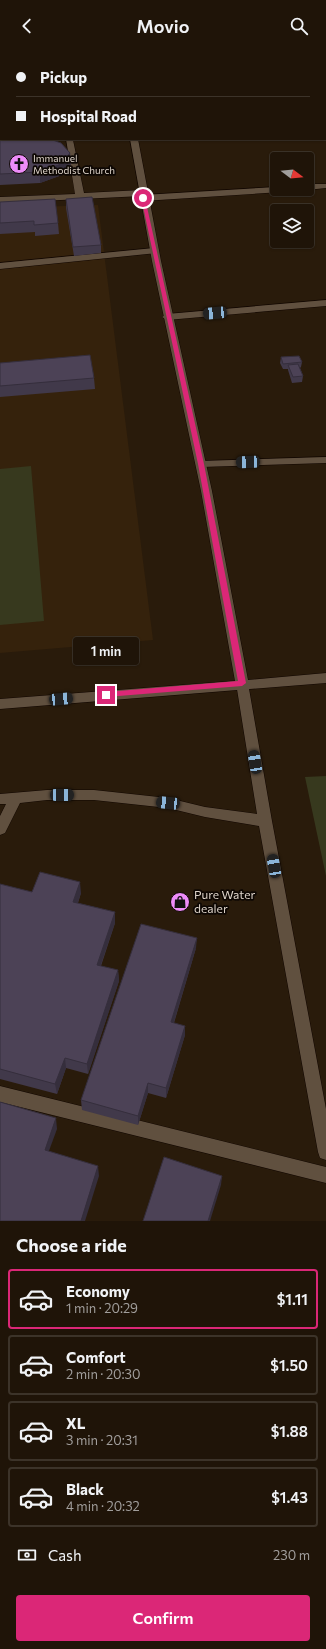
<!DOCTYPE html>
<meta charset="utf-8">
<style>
:root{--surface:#1f1408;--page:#271d12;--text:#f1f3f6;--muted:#a19e9c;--line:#3c3329;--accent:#db2777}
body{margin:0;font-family:Commissioner,sans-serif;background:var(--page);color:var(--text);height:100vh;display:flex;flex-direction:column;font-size:15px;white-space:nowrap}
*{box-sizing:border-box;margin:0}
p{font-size:13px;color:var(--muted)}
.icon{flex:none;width:22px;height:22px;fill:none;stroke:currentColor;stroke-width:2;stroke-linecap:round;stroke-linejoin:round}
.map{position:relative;height:1169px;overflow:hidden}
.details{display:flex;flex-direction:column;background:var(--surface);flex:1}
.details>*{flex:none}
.top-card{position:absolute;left:0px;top:0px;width:326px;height:88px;box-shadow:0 1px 3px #0004,0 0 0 1px var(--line);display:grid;align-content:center;height:88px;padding:0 16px;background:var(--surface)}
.needle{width:26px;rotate:106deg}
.fabs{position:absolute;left:270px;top:100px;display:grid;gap:8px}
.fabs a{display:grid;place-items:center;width:44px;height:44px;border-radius:4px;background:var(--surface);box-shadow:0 1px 3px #0004,0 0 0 1px var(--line);font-size:20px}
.end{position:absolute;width:18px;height:18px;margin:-9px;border:5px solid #db2777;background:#fff;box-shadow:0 0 0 2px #fff}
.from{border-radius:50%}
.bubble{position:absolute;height:28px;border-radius:4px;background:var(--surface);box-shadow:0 1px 3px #0004,0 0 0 1px var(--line);font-size:13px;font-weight:600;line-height:28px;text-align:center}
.car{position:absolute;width:12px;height:24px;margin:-12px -6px;border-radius:5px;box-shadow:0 0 3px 1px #0007;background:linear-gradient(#222 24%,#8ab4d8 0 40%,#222 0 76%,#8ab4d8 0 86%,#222 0)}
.top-card b{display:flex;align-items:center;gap:14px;height:38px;font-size:15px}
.top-card b+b{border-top:1px solid var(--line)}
.top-card i{width:10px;height:10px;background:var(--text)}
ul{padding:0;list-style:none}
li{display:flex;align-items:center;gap:12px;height:60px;margin:0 8px 6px;padding:0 8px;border:2px solid var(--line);border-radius:4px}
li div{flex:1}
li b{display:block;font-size:15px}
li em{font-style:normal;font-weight:600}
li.on{border-color:var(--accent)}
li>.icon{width:36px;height:36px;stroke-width:1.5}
h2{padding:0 16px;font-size:18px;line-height:48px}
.pay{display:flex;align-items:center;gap:10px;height:44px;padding:0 16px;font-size:15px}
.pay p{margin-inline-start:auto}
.primary-button{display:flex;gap:8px;margin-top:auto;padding:8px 16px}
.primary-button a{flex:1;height:46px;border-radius:4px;background:var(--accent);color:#fff;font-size:16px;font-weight:600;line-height:46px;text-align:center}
header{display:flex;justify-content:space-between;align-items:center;height:52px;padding:0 16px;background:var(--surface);font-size:18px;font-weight:600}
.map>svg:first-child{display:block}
.built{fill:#35220c}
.green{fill:#37391e}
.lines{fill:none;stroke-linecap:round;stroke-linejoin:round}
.lane-casing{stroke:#110600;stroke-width:1}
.street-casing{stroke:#110600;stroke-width:1}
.secondary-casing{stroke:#110600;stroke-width:1}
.lane{fill:#60503f;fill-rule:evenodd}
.street{fill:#60503f;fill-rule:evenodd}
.secondary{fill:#60503f;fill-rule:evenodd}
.wall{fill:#41394a}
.shaded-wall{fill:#352e3c}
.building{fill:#4c4256;stroke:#352e3c}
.route{fill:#db2777}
.labels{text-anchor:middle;stroke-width:3.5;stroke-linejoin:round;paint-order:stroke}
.far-poi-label{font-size:10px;fill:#dfd5cb;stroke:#0d0703;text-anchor:start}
.poi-label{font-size:12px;fill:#dfd5cb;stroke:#0d0703;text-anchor:start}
</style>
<header><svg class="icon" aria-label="back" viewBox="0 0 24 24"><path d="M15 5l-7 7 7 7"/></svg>Movio<svg class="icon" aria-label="search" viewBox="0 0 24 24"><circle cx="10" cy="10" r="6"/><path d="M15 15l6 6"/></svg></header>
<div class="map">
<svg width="326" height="1169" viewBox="0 0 326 1169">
<rect width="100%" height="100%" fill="#291b0b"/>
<path class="built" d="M98 153 153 588 0 601V156Z"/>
<g class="green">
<path d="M31 414 44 569 0 573V417Z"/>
<path d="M326 724V824L305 725Z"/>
</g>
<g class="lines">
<g class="lane-casing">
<g id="lane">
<rect x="265" y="0" width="8" height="1"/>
<path d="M316 0H324L325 1H317Z"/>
<rect x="325" y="7" width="1" height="6"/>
<rect x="325" y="38" width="1" height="4"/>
<path d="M66 87 73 88 84 141 142 138 146 141 142 144 0 151V145L75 142Z"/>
<path d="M307 132H326V136L307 138 305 137H307Z"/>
<path d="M277 135V137H285L281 140 143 149 139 146 143 143Z"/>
<path d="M154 196 158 199 157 201 0 217V211Z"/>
<path d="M326 248V254L167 268 162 265 167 262Z"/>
<path d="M326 405V411L201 415 196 412 201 409Z"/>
</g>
</g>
<g class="street-casing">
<g id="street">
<path d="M242 626 246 628 248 631 272 769 326 1057V1108L320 1106 318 1100 259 774 205 765 168 756 94 748H47L20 751 5 781 0 783V764L6 752H0V742L47 738H94L168 746 205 755 257 762 236 631 238 628Z"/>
<path d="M0 1034 326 1115V1131L0 1050Z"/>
</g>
</g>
<g class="secondary-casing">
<g id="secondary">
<rect x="117" y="0" width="8" height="1"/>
<path d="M130 87H138L161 209 212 439 248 628 326 621V631L0 657V647L235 629 201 439 152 209Z"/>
</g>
</g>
<use href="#lane" class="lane"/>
<use href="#street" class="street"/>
<use href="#secondary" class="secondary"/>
</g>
<g class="wall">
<path d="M0 0H26V1H1V87L70 101 71 112 62 123 40 131 0 133Z"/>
<path d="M66 147 101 193V201L74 204 66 156Z"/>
<path d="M0 150 58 171 59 182 35 184V180L0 182Z"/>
<path d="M281 305 302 310 301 315 300 316 303 324 302 330 292 331 288 318V317H283L280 311Z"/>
<path d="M0 311 94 326 95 337 0 345Z"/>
<path d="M0 832 32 840 81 841 78 851 115 860V871L101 914 118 918 119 929 88 1022 66 1016 57 1042 0 1027Z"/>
<path d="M196 896 174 971 185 983 166 1046 148 1041 138 1073 82 1058 81 1048Z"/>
</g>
<g class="shaded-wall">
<path d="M70 101 71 112 62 123 40 131V120Z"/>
<path d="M80 830 81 841 74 862 73 850Z"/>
<path d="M115 860V871L97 924V913Z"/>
<path d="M197 886 196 896 171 980V970Z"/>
<path d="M118 918 119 929 88 1022 87 1012Z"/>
<path d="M185 974V983L166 1046V1036Z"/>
<path d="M65 1006 66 1016 57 1042 55 1032Z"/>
<path d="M148 1031V1041L138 1073V1064Z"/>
<path d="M56 1066 57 1077 46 1107 45 1098Z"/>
<path d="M98 1114 99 1124 85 1169H81Z"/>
<path d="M222 1124 221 1133 210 1169H208Z"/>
</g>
<g class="building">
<path d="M0 0H26V1H1V23H0Z"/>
<path d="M33 0H60L61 1H33Z"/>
<rect x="0" y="25" width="1" height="25"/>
<rect x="0" y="50" width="1" height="26"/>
<path d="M0 83H1V87H50L61 91 70 101 61 112 40 120 0 122Z"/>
<path d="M92 145 101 193 73 195 66 147Z"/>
<path d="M55 147 58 171 34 173V169L0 171V150Z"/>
<path d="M90 303 94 326 0 334V311Z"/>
<path d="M299 304 302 310 283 312 281 305Z"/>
<path d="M298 312 303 324 293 325 288 313Z"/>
<path d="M40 820 80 830 73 850 115 860 97 913 118 918 87 1012 65 1006 55 1032 0 1017V832L32 840Z"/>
<path d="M141 872 197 886 171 970 185 974 166 1036 148 1031 138 1064 81 1048Z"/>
<path d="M0 1050 56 1066 45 1098 98 1114 81 1169H0Z"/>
<path d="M164 1105 222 1124 208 1169H143Z"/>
</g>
<path class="route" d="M141 145 145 146 204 412 246 631 242 634 106 645 103 643 106 640 238 629 198 412Z"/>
<defs>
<g id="church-disc" transform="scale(1)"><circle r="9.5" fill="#ed8cf9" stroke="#0d0703"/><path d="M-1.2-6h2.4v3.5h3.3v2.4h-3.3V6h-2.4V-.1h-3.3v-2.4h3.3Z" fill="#111"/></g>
<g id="shop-disc" transform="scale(1)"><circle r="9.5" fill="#ed8cf9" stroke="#0d0703"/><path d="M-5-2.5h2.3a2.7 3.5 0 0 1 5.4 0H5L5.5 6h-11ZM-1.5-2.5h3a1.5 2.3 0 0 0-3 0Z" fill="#111"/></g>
</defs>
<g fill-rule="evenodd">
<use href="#church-disc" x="19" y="112"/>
<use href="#shop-disc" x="180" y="850"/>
</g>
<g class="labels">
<g class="far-poi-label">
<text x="33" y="110">Immanuel<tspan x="33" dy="12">Methodist Church</tspan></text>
</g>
<g class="poi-label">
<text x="194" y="847">Pure Water<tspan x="194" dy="14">dealer</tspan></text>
</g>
</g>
</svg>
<div class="fabs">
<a><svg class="needle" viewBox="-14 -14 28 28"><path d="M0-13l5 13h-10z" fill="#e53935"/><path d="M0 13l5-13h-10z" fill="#a19e9c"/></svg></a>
<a><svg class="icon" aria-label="layers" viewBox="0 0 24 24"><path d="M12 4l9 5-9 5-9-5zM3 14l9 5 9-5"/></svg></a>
</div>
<i class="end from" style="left:143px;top:146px"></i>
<i class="end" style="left:106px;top:643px"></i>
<div class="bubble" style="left:73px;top:585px;width:66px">1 min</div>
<i class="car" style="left:215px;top:261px;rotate:265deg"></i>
<i class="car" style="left:248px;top:410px;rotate:268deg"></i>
<i class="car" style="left:61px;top:647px;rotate:85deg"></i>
<i class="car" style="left:255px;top:710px;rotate:351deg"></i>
<i class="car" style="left:62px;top:743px;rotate:90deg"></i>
<i class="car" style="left:168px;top:751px;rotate:276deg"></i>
<i class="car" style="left:274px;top:814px;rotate:350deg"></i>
<div class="top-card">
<b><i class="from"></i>Pickup</b>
<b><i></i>Hospital Road</b>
</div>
</div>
<section class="details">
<h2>Choose a ride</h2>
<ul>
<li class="on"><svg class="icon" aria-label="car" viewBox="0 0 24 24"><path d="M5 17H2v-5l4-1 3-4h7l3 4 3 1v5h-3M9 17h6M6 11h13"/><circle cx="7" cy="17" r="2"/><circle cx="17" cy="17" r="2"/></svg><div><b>Economy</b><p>1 min · 20:29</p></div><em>$1.11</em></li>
<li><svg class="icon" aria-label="car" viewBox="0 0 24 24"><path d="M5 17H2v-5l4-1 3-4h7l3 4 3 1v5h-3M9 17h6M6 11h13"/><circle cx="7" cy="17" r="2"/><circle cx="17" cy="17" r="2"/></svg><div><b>Comfort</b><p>2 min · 20:30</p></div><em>$1.50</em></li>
<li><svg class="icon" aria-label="car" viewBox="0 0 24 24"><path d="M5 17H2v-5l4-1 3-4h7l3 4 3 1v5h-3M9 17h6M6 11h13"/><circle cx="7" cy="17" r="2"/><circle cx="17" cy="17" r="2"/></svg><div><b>XL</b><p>3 min · 20:31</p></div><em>$1.88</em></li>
<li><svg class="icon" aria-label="car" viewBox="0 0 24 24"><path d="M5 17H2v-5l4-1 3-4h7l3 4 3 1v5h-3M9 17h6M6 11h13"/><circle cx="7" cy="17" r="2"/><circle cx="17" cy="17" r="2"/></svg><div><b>Black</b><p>4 min · 20:32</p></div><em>$1.43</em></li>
</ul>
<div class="pay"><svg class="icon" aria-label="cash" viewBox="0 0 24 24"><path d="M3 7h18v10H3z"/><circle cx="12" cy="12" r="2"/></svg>Cash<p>230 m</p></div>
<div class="primary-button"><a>Confirm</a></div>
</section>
